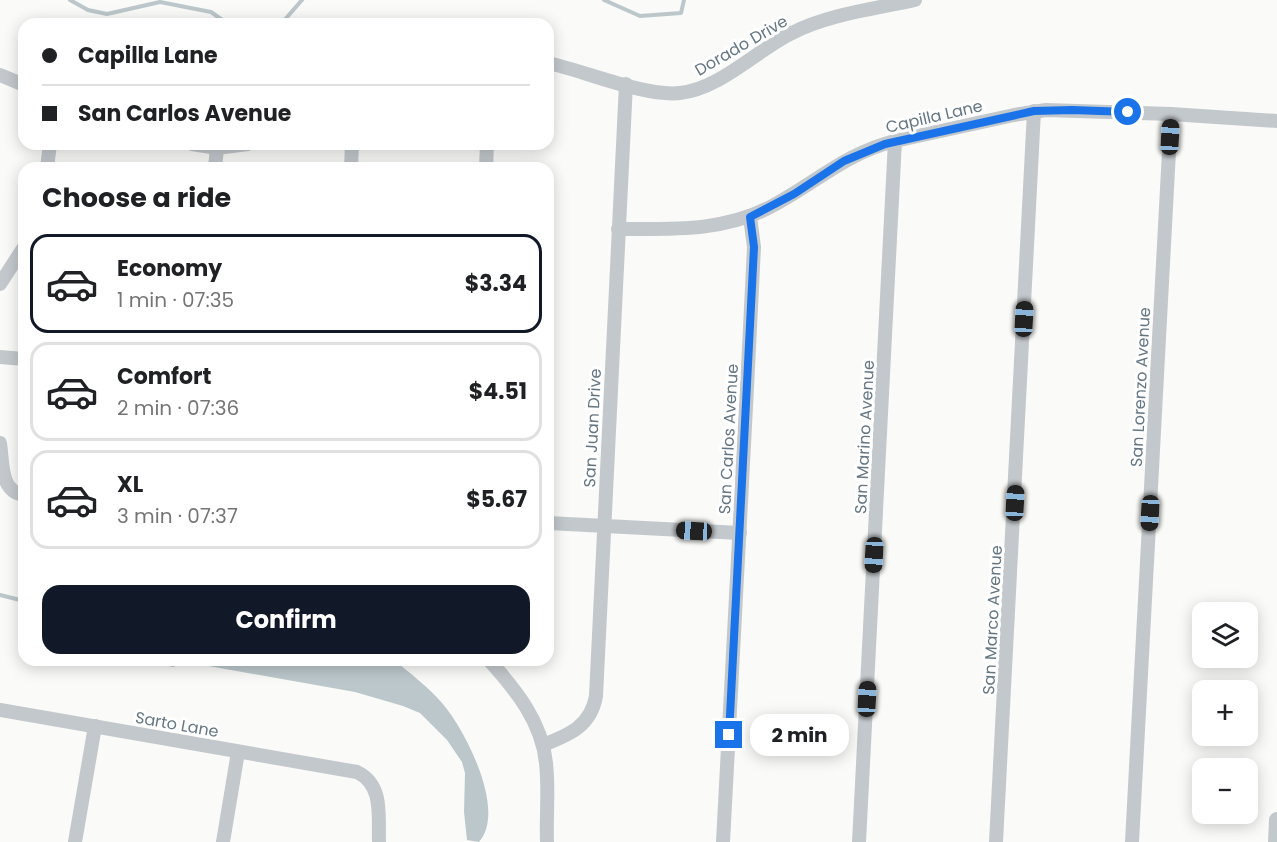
<!DOCTYPE html>
<meta charset="utf-8">
<style>
:root{--surface:#fff;--page:#f2f2f2;--text:#202124;--muted:#757577;--line:#e0e0e0;--accent:#111827}
body{margin:0;font-family:Poppins,sans-serif;background:var(--page);color:var(--text);height:100vh;display:flex;flex-direction:column;font-size:22px;white-space:nowrap}
*{box-sizing:border-box;margin:0}
p{font-size:20px;color:var(--muted)}
.icon{flex:none;width:33px;height:33px;fill:none;stroke:currentColor;stroke-width:2;stroke-linecap:round;stroke-linejoin:round}
.map{position:relative;flex:1;overflow:hidden}
.drawer{position:absolute;left:18px;top:162px;width:536px;height:504px;display:flex;flex-direction:column;background:var(--surface);border-radius:18px;box-shadow:0 3px 15px #0003}
.drawer>*{flex:none}
.hud{position:absolute;left:18px;top:18px;width:536px;height:132px;border-radius:18px;box-shadow:0 3px 15px #0003;display:grid;align-content:center;height:132px;padding:0 24px;background:var(--surface)}
.buttons{position:absolute;left:1192px;top:602px;display:grid;gap:12px}
.buttons a{display:grid;place-items:center;width:66px;height:66px;border-radius:12px;background:var(--surface);box-shadow:0 3px 15px #0003;font-size:30px}
.end{position:absolute;width:27px;height:27px;margin:-14px;border:8px solid #1a73e8;background:#fff;box-shadow:0 0 0 3px #fff}
.from{border-radius:50%}
.bubble{position:absolute;height:42px;border-radius:18px;background:var(--surface);box-shadow:0 3px 15px #0003;font-size:20px;font-weight:700;line-height:42px;text-align:center}
.car{position:absolute;width:18px;height:36px;margin:-18px -9px;border-radius:8px;box-shadow:0 0 4px 2px #0007;background:linear-gradient(#222 24%,#8ab4d8 0 40%,#222 0 76%,#8ab4d8 0 86%,#222 0)}
.hud b{display:flex;align-items:center;gap:21px;height:57px;font-size:22px}
.hud b+b{border-top:2px solid var(--line)}
.hud i{width:15px;height:15px;background:var(--text)}
ul{padding:0;list-style:none}
li{display:flex;align-items:center;gap:18px;height:99px;margin:0 12px 9px;padding:0 12px;border:3px solid var(--line);border-radius:18px}
li div{flex:1}
li b{display:block;font-size:22px}
li em{font-style:normal;font-weight:700}
li.active{border-color:var(--accent)}
li>.icon{width:54px;height:54px;stroke-width:1.5}
h2{padding:0 24px;font-size:27px;line-height:72px}
.primary-button{display:flex;gap:12px;margin-top:auto;padding:12px 24px}
.primary-button a{flex:1;height:69px;border-radius:18px;background:var(--accent);color:#fff;font-size:24px;font-weight:700;line-height:69px;text-align:center}
.map>svg:first-child{display:block}
.water{fill:#bbc7cb}
.lines{fill:none;stroke-linecap:round;stroke-linejoin:round}
.stream{stroke:#bbc7cb;stroke-width:4}
.minor{stroke:#c3c8cc;stroke-width:14}
.tertiary{stroke:#c3c8cc;stroke-width:16}
.route{stroke:#1a73e8;stroke-width:8}
.labels{text-anchor:middle;stroke-width:6;stroke-linejoin:round;paint-order:stroke}
.street-label{font-size:16px;fill:#657683;stroke:#fff}
</style>
<div class="map">
<svg width="1277" height="842" viewBox="0 0 1277 842">
<rect width="100%" height="100%" fill="#fafaf8"/>
<path class="water" d="M143 660H394C410 673 428 687 442 703 465 729 507 811 479 842L467 840 464 812 465 773 462 762 447 740 420 713 403 706 355 692 186 662 173 667Z"/>
<g class="lines">
<g class="stream">
<path d="M70 0 88 10 107 14 160 2 211 12 228 24"/>
<path d="M604 0 640 16 681 13 684 0"/>
<path d="M281 24 302 0"/>
<path d="M0 595 24 601"/>
</g>
<g class="minor">
<path d="M548 63C585 71 645 97 680 93 720 89 757 50 792 33 829 14 875 9 915 0"/>
<path d="M0 75 24 85"/>
<path d="M192 144 217 148 248 144"/>
<path d="M47 168 50 144"/>
<path d="M215 168 217 148"/>
<path d="M351 168 352 144"/>
<path d="M486 168 487 144"/>
<path d="M618 229C671 229 726 232 774 205 817 182 846 153 895 141L1014 115 1046 110 1171 114 1277 121"/>
<path d="M0 284 24 247"/>
<path d="M0 357 24 359"/>
<path d="M0 443C3 463 0 492 24 495"/>
<path d="M548 523 740 533"/>
<path d="M489 660C516 690 542 722 546 763 549 789 546 816 547 842"/>
<path d="M0 710 357 772C384 785 378 816 379 842"/>
<path d="M543 745C569 735 591 726 596 696L626 84"/>
<path d="M75 842 95 726"/>
<path d="M223 842 238 752"/>
<path d="M723 842 747 388 754 247 750 217"/>
<path d="M859 842 895 141"/>
<path d="M996 842 1034 111"/>
<path d="M1132 842 1171 114"/>
</g>
<path class="tertiary" d="M1276 842 1277 820"/>
</g>
<g class="lines">
<path class="route" d="M729 735 754 247 750 217 794 194 844 161 885 144 1034 111 1072 110 1128 112"/>
</g>
<g class="labels">
<g class="street-label">
<text transform="translate(741 45) rotate(-30)" y="6">Dorado Drive</text>
<text transform="translate(934 116) rotate(-13)" y="6">Capilla Lane</text>
<text transform="translate(1140 387) rotate(-87)" y="6">San Lorenzo Avenue</text>
<text transform="translate(592 428) rotate(-87)" y="6">San Juan Drive</text>
<text transform="translate(864 437) rotate(-87)" y="6">San Marino Avenue</text>
<text transform="translate(728 439) rotate(-87)" y="6">San Carlos Avenue</text>
<text transform="translate(992 620) rotate(-87)" y="6">San Marco Avenue</text>
<text transform="translate(177 724) rotate(10)" y="6">Sarto Lane</text>
</g>
</g>
</svg>
<div class="buttons">
<a><svg class="icon" aria-label="layers" viewBox="0 0 24 24"><path d="M12 4l9 5-9 5-9-5zM3 14l9 5 9-5"/></svg></a>
<a>+</a>
<a>−</a>
</div>
<i class="end from" style="left:1128px;top:112px"></i>
<i class="end" style="left:729px;top:735px"></i>
<div class="bubble" style="left:750px;top:714px;width:99px">2 min</div>
<i class="car" style="left:1170px;top:137px;rotate:3deg"></i>
<i class="car" style="left:1024px;top:319px;rotate:3deg"></i>
<i class="car" style="left:1015px;top:503px;rotate:3deg"></i>
<i class="car" style="left:1150px;top:513px;rotate:183deg"></i>
<i class="car" style="left:694px;top:531px;rotate:273deg"></i>
<i class="car" style="left:874px;top:555px;rotate:183deg"></i>
<i class="car" style="left:867px;top:699px;rotate:3deg"></i>
<div class="hud">
<b><i class="from"></i>Capilla Lane</b>
<b><i></i>San Carlos Avenue</b>
</div>
<section class="drawer">
<h2>Choose a ride</h2>
<ul>
<li class="active"><svg class="icon" aria-label="car" viewBox="0 0 24 24"><path d="M5 17H2v-5l4-1 3-4h7l3 4 3 1v5h-3M9 17h6M6 11h13"/><circle cx="7" cy="17" r="2"/><circle cx="17" cy="17" r="2"/></svg><div><b>Economy</b><p>1 min · 07:35</p></div><em>$3.34</em></li>
<li><svg class="icon" aria-label="car" viewBox="0 0 24 24"><path d="M5 17H2v-5l4-1 3-4h7l3 4 3 1v5h-3M9 17h6M6 11h13"/><circle cx="7" cy="17" r="2"/><circle cx="17" cy="17" r="2"/></svg><div><b>Comfort</b><p>2 min · 07:36</p></div><em>$4.51</em></li>
<li><svg class="icon" aria-label="car" viewBox="0 0 24 24"><path d="M5 17H2v-5l4-1 3-4h7l3 4 3 1v5h-3M9 17h6M6 11h13"/><circle cx="7" cy="17" r="2"/><circle cx="17" cy="17" r="2"/></svg><div><b>XL</b><p>3 min · 07:37</p></div><em>$5.67</em></li>
</ul>
<div class="primary-button"><a>Confirm</a></div>
</section>
</div>
